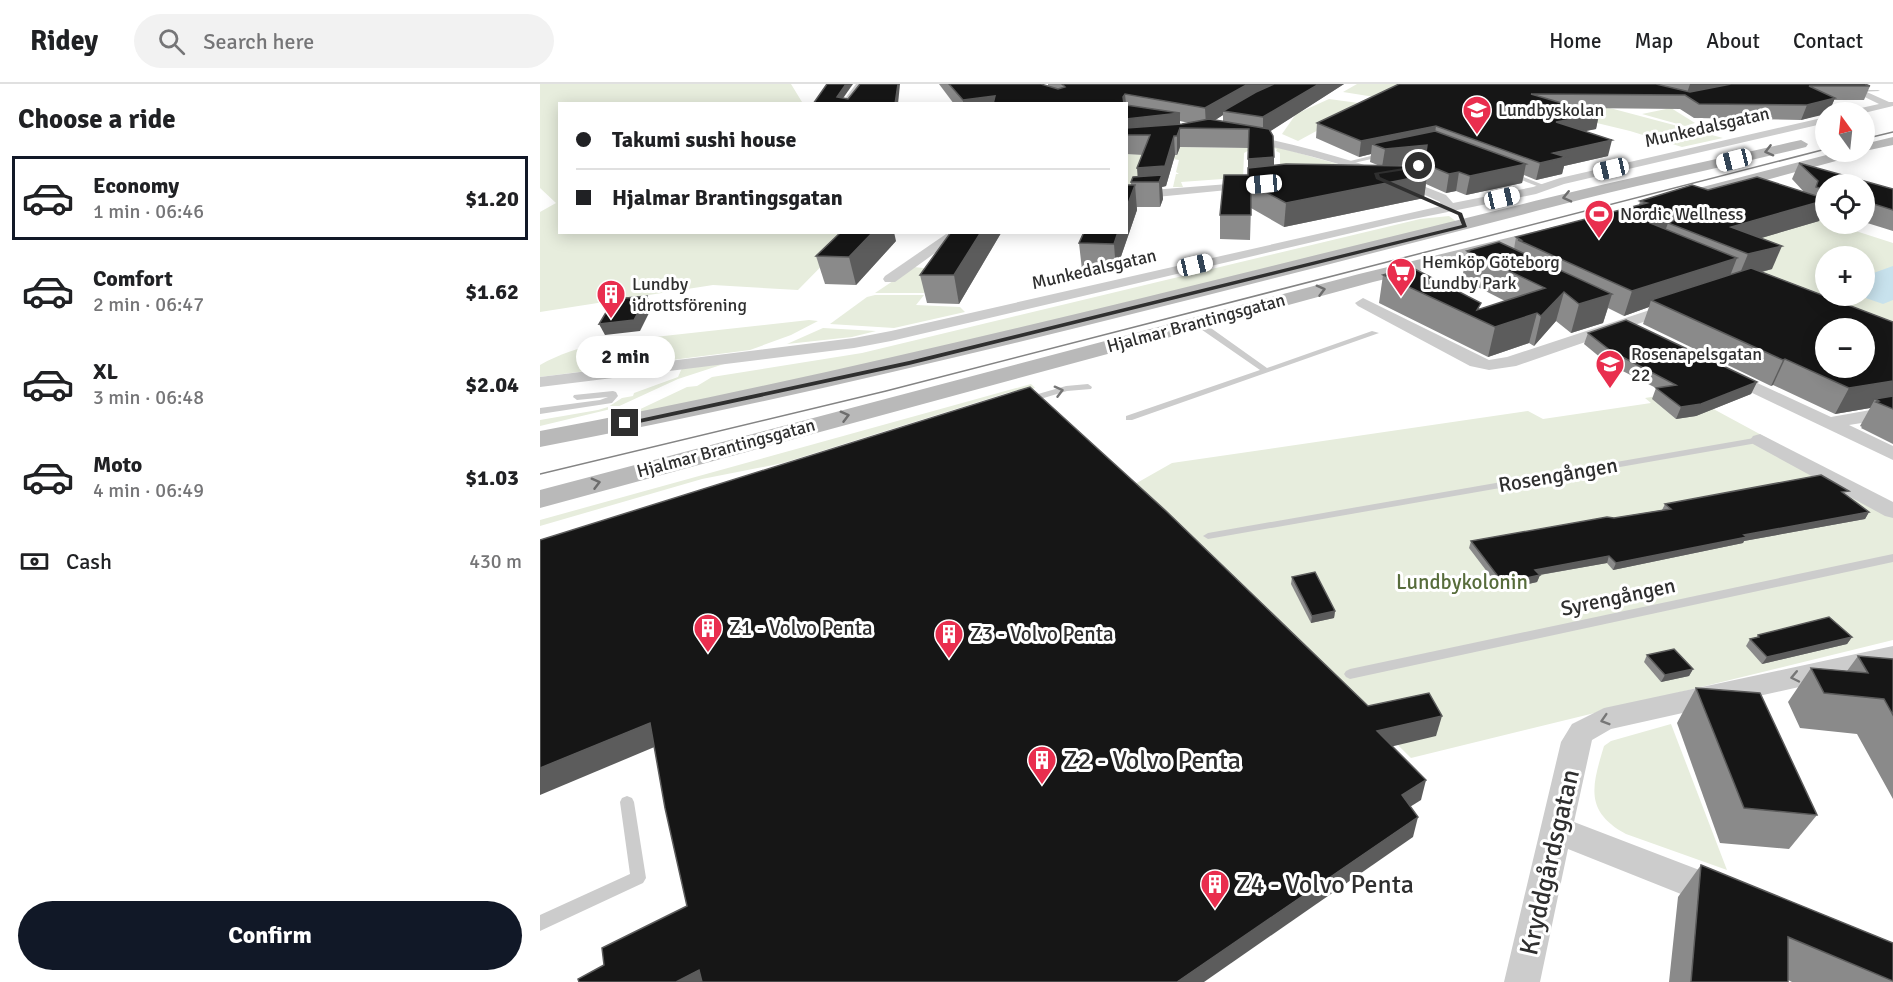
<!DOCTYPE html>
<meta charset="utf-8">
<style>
:root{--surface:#fff;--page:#f2f2f2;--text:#202124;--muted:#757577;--line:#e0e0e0;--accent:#111827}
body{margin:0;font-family:Signika,sans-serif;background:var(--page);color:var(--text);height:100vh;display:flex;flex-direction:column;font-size:22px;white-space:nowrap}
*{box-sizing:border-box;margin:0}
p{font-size:20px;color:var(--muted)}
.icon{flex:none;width:33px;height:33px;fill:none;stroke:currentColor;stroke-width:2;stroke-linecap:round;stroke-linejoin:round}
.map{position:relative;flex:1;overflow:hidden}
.sheet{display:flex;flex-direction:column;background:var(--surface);width:540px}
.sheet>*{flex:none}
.hud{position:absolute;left:18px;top:18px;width:570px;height:132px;border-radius:0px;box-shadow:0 3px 15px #0003;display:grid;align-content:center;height:132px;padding:0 18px;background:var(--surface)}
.needle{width:39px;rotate:345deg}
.buttons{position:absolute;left:1275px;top:18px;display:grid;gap:12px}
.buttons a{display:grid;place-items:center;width:60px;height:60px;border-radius:50%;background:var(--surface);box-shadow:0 3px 15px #0003;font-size:30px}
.end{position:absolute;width:27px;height:27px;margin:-14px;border:8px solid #2f2f2f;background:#fff;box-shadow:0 0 0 3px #fff}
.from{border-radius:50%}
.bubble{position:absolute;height:42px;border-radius:21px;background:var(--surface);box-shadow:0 3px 15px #0003;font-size:20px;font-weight:800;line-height:42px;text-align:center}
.car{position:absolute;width:18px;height:36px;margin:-18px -9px;border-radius:8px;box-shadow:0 0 4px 2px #0007;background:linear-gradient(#fff 24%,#345 0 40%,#fff 0 76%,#345 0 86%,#fff 0)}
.hud b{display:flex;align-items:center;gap:21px;height:57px;font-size:22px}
.hud b+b{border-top:2px solid var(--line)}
.hud i{width:15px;height:15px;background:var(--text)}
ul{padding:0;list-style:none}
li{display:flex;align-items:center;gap:18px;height:84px;margin:0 12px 9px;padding:0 6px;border:3px solid transparent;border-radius:0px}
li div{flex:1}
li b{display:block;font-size:22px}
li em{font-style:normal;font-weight:800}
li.on{border-color:var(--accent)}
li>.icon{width:54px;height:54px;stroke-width:1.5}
h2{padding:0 18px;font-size:27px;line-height:72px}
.pay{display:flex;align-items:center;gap:15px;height:66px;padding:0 18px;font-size:22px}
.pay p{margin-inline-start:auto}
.cta{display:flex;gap:12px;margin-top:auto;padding:12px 18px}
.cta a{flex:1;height:69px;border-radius:36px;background:var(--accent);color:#fff;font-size:24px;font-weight:800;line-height:69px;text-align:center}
header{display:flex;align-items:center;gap:36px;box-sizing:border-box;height:84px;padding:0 30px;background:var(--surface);border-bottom:2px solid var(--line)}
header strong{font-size:28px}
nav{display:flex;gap:33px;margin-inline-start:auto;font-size:21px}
.search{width:420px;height:54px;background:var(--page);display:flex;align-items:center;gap:15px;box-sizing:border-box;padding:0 21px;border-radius:33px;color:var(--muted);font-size:22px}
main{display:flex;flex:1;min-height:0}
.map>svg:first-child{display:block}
.green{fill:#e7eddd;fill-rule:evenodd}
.water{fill:#c8e2ed}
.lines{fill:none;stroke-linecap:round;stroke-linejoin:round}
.service{fill:#ccc;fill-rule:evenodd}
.minor{fill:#ccc;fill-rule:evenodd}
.secondary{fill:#b9b9b9;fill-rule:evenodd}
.tram{stroke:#848484;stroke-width:1.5}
.wall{fill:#8a8a8a;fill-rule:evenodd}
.shaded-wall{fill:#5c5c5c}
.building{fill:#161616;stroke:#5c5c5c;stroke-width:1.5;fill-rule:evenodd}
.oneway{stroke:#6d6d6d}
.oneway2{stroke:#767676}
.route{fill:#2f2f2f}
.labels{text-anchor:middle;stroke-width:6;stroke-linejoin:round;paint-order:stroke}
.far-poi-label{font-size:18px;fill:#2f2f2f;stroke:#fff;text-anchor:start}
.far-street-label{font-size:18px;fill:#2f2f2f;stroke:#fff}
.street-label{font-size:21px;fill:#2f2f2f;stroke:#fff}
.park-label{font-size:21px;fill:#576c3b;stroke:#fff}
.poi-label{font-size:21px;fill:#2f2f2f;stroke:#fff;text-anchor:start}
.near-poi-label{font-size:26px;fill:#2f2f2f;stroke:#fff;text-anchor:start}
.near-street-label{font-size:26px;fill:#2f2f2f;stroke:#fff}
</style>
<header>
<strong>Ridey</strong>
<div class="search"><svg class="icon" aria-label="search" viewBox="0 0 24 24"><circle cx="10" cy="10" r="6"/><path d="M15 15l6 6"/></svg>Search here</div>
<nav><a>Home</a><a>Map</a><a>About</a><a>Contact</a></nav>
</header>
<main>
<section class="sheet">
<h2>Choose a ride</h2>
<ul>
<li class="on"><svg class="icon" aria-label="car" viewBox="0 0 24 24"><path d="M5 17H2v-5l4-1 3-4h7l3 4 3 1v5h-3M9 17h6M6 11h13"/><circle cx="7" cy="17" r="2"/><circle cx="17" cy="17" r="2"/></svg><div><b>Economy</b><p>1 min · 06:46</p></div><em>$1.20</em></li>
<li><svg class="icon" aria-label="car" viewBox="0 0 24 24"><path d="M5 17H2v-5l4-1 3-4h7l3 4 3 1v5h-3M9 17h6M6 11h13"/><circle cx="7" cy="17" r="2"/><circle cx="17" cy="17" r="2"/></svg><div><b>Comfort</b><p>2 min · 06:47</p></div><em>$1.62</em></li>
<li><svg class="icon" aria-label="car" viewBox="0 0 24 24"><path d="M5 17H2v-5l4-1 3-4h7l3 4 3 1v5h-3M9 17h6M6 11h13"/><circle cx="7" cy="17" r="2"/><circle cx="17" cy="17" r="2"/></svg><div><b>XL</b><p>3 min · 06:48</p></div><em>$2.04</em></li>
<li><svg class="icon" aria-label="car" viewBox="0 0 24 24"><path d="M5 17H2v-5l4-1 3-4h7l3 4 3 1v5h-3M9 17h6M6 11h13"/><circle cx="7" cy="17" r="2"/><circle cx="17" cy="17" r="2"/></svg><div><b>Moto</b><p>4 min · 06:49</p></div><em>$1.03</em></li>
</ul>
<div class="pay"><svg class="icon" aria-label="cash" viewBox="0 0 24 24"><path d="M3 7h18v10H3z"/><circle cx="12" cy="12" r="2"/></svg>Cash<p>430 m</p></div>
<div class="cta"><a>Confirm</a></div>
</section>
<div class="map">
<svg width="1353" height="898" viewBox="0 0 1353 898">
<rect width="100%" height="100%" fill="#fff"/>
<g class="green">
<path d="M0 0H251L262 18 20 20V148L314 149 258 206 173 201 0 228V128L16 119 0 104Z"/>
<path d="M817 0H979L1183 54 1142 63 1090 47 1032 33 841 14 803 8Z"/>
<path d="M789 15 826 20 758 57 742 50 756 30Z"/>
<path d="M1131 24 1155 39 1145 42 1102 30Z"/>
<path d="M734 62 808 83 740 81V69L736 67 737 65 730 63Z"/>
<path d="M637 63 713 64 704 69 703 98 696 94 641 98 643 103H633L636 90H639L636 88 639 76 623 73Z"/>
<path d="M587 70 613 71 601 82 595 100 587 103Z"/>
<path d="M1212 113 1285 137 1286 140H1294L1353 159V239L1102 142ZM1286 172H1324V212H1286Z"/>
<path d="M909 132 917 138 670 201 92 334V329L147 303 157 302 172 293 322 269 880 135Z"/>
<path d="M374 183 402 186 384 209H335Z"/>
<path d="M335 211H384L376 221 420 223 425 228 354 244 290 240 327 213Z"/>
<path d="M269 236 278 237 251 251 210 266 0 293V281C19 270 39 264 60 259Z"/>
<path d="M283 244 336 247 312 253 247 260Z"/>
<path d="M184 280 138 295 75 324 0 342V336L58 326 68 323 82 314 93 312 94 309 138 293 142 284Z"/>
<path d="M491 300 495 304 475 311 470 308 243 379 162 395 0 442V436Z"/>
<path d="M1142 308 1353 422V556L871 674 595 400 632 379 988 327 1003 335 1111 319 1105 314Z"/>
<path d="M1131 640 1187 786 1086 750C1044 727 1052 702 1064 662L1071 657Z"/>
</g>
<path class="water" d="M1353 182V216L1343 220 1320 212H1324L1325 192Z"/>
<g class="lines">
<g class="service">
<path d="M1317 6H1338L1340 7 1318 8Z"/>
<path d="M843 69 845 72 809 80 806 78Z"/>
<path d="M971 88 1006 102 1007 103 1002 104 969 91Z"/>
<path d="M655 237H661L727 284 832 247 839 249 592 336H586V332L720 286 655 241Z"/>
<path d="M548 300 552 303 551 305 527 307 487 319 483 316 484 314 526 302Z"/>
<path d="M73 307 76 308 78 312 72 319 0 330V324L60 316 68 313 37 316 33 313 34 311Z"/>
<path d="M1220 353 1225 356 1223 358 668 455 663 452 668 449Z"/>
<path d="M1353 470V478L810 595 806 593 804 590 806 587 810 585Z"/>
<path d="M87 712 92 714 94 718 106 794 103 799 0 847V831L90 790 80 718 82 714Z"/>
</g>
<g class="minor">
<path d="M316 0H324L310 20H301Z"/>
<path d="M1298 0H1309L1349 18H1353V22L1324 29 1311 28 1312 26 1339 20Z"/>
<path d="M1286 33V39L1024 100 996 110 854 139 351 257 314 264 0 303V293L314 254 351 247 901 122 900 118C836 87 768 71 699 55V51L703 50C773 63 840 84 906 111L913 119 993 103 1020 94Z"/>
<path d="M714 98 720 101 718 103 586 116V108Z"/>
<path d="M409 148H424L355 198H345L343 195 345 192Z"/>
<path d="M823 214 949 276 967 273 1128 220 1133 218 1141 223 1138 226 976 282 949 286 930 282 818 222 815 219Z"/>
<path d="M1187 285 1291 333 1353 322V334L1309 341 1353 362V376L1181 294 1178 290 1181 286Z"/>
<path d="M1220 350 1353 418V434L1345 432 1213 360 1210 356 1213 352Z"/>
<path d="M1353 562V582L1071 645 1052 656 1034 738 1188 797 1193 808 1188 819 1176 824 1028 765 1000 898H964L1021 658 1032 640 1064 624Z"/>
</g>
<g class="secondary">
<path d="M1353 53V61L1320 68 1318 71 1126 123 1120 122 1117 118 1120 114 1298 68H1324V60Z"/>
<path d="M1261 56 1268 60 1266 63C1181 84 1096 101 1012 123 676 209 341 298 0 363V347C339 283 672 196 1007 114 1092 93 1177 75 1261 56Z"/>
<path d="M1017 142 1023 144 1026 148 1023 152 833 198 0 424V406L819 190Z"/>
</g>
<g class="tram">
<path d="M1324 55 1353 48"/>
<path d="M0 390 346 307 1286 65"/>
</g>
</g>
<g class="wall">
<path d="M399 0H501L508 2V0H804L730 47 734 82H840L830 78 831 70 819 73 776 54 777 39 859 0H1328H1325L1330 2 1324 16H1294L1289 28 1261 36 1154 34 1140 25 1041 24 1059 30 1056 45 1044 47 1068 72 1024 82 1022 90 996 96 984 91 982 99 926 111 916 107 906 109 886 100 884 114 744 143 711 124 710 156 680 155V131L708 91V64L640 63 637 71H635L626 102 622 103 623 115 620 123H597V126L576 187 542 186 539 159 591 101V98L598 93 603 71 586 70V20H414ZM683 31V37L675 36ZM640 37 649 39 640 41ZM859 81H865V82H851Z"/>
<path d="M1259 79 1353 105V147L1324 138V100H1286V132L1282 128 1279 137 1221 154 1232 185 1222 188 1353 238V360L1321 344 1322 343 1320 342 1330 324 1295 330 1233 301 1231 302 1103 240 1109 223 1084 232 1068 224 1063 239 1031 249 1016 237 994 262 989 259 948 273 839 219 843 191 940 225 965 217 922 195 927 167 974 165 976 153 1099 121 1100 117 1168 106 1264 108 1252 95Z"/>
<path d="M411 148H461V149L419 220 387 219 380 191Z"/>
<path d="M356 157 316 201 285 200 276 172Z"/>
<path d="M1048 249 1217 298 1211 310 1156 332 1136 335 1112 315 1116 304 1067 279 1044 260Z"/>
<path d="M1306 411 1329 428 1325 435 1204 457 1203 459 1073 486 1067 479 1000 491 997 498 961 506 929 464 931 457 1122 426 1125 420Z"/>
<path d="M752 493 795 527 794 534 771 539 751 500Z"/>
<path d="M1218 551 1312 553 1307 560 1222 580 1206 562 1210 555 1217 553Z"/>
<path d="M1107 571 1153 585 1149 592 1121 598 1104 578Z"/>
<path d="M1318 572 1353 575V715L1317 650 1260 644 1248 618 1271 584 1307 587Z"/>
<path d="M1156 604 1277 731 1249 765 1180 759 1137 639Z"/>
<path d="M1161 781 1353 859V898H1252L1248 896V898H1129L1138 813Z"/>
</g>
<g class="shaded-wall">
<path d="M306 0H313L299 20 297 13Z"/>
<path d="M358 0H360L358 20H355Z"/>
<path d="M708 0H748L683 27V31L666 42 665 24Z"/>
<path d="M779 0H804L723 52V33Z"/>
<path d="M1150 0H1219L1146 12Z"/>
<path d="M585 10 586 20H583V13Z"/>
<path d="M455 12 456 20H423V16Z"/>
<path d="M1295 14 1289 28H1286V30L1261 36 1267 21Z"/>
<path d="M640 29V63L637 71V52L586 51V35Z"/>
<path d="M1059 30 1056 45 1012 54 1016 38Z"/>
<path d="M896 42 894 57 887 61 884 78 866 72 865 81 842 83 845 65 832 60 831 70 819 73 821 57Z"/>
<path d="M634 52 635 71 626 102 622 103 623 115 620 123 619 98H598L597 84Z"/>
<path d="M1072 56 1068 72 1024 82 1022 90 996 96 1000 79 1013 69Z"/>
<path d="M734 73V93L708 95V75Z"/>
<path d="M986 80 982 99 926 111 930 92Z"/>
<path d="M919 88 916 107 906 109 909 90Z"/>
<path d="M887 91 884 114 744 143 746 119Z"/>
<path d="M595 101 597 126 576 187 574 160 578 148H586V125Z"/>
<path d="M1286 116V122L1279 137 1191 163V143Z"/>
<path d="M1134 130 1130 140 1128 139 1123 153 1104 159 1112 136Z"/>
<path d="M333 148H354L356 157 316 201 309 173Z"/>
<path d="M441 148H461V149L419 220 414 191Z"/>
<path d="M1242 162 1232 185 1198 194 1208 170Z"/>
<path d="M1197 174 1188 197 1111 216 1109 223 1084 232 1092 207Z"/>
<path d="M1024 208 1016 237 994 262 1001 232Z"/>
<path d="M1072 210 1063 239 1031 249 1039 220Z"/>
<path d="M107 212 112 223 100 247 65 251 59 240Z"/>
<path d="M997 229 989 259 948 273 955 243Z"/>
<path d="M1245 275 1233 301 1231 302 1243 276Z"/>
<path d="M1353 297V321L1335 315 1330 324 1295 330 1309 304Z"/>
<path d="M1217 298 1211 310 1156 332 1136 335 1141 323Z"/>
<path d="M1329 428 1325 435 1204 457 1203 459 1073 486 1076 479 1204 451Z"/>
<path d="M1069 472 1067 479 993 492 995 486Z"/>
<path d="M1000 491 997 498 961 506 963 499Z"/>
<path d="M795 527 794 534 771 539 772 532Z"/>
<path d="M1312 553 1307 560 1222 580 1227 573Z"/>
<path d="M1153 585 1149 592 1121 598 1125 591Z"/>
<path d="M902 632 896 652 833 667 837 647Z"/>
<path d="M110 639 124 659 0 711V684Z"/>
<path d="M886 696 881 716 857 731 862 711Z"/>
<path d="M878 733 873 753 664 898H637Z"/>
<path d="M159 886 170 898H136Z"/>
</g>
<g class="building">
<path d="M287 0H306L297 13 308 15 320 0H358L355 20H273Z"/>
<path d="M409 0H501L518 5 525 3 522 0H708L665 24 585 10 583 13 584 20H453L455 12 423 16Z"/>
<path d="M734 0H779L723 33 683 27 716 8Z"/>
<path d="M859 0H1116L1150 8 1191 0H1325L1330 2H1269L1295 14 1267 21 1159 20 1145 11 991 10 1059 30 1016 38 1072 56 1013 69 1026 73 1000 79 896 42 821 57 777 39Z"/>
<path d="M586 21 640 29 586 35Z"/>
<path d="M669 35 729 45 733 52 734 73 708 75 709 45 640 44 637 52H634L625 82 597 84 610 51H586V44L642 40Z"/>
<path d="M895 47 986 80 930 92 919 88 909 90 866 72 886 68 887 61 845 65 832 60Z"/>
<path d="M1259 79 1353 105V126L1324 117V100H1286V106L1276 103 1278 97Z"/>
<path d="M746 80 869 82 887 91 746 119 711 100V131H680L684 91H708V84Z"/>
<path d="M622 91 619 98H591L593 93Z"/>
<path d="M1217 93 1286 115V116L1191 143 1242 162 1208 170 1128 139 1142 133 1140 131 1134 130 1112 136 1110 139 1197 174 1092 207 978 156H981L976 153 1107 119 1100 117 1152 101 1168 106Z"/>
<path d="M586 101H595L586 125Z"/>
<path d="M301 148H333L309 173 276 172Z"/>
<path d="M411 148H441L414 191H380Z"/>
<path d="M544 148H578L574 160 539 159Z"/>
<path d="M959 158 1072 210 1039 220 1024 208 1001 232 997 229 955 243 843 191 871 183 941 219 937 226 1005 204 927 167Z"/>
<path d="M1211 184 1353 238V297L1309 304 1245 275 1243 276 1111 216ZM1286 244H1324V284H1286Z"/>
<path d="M107 212 94 236 59 240 74 215Z"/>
<path d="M1086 236 1217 298 1161 320 1141 323 1116 304 1136 301 1071 267 1048 249Z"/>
<path d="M490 303 626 427 828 622 889 609 902 632 837 647 886 696 862 711 878 733 637 898H162L159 886 136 898H39L38 895 64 881 62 864 147 822 125 724 110 639 0 684V456Z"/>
<path d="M1353 312V325L1336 318 1339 317 1335 315Z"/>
<path d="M1281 391 1309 407 1302 408 1329 428 1204 451 1207 453 1076 479 1069 472 995 486 1000 491 963 499 931 457 1067 433 1074 434 1131 425 1125 420Z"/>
<path d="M775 488 795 527 772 532 752 493Z"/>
<path d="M1289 533 1312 553 1227 573 1210 555 1219 553 1218 551Z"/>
<path d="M1134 565 1153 585 1125 591 1107 571Z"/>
<path d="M1318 572 1353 575V631L1344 615 1284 609 1271 584 1328 589Z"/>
<path d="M1156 604 1220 609 1277 731 1204 724Z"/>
<path d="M1161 781 1353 859V897L1248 853V898H1151Z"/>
</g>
<defs><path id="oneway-chevron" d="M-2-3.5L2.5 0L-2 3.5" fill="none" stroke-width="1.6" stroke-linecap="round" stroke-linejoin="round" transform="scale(1.5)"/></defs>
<g class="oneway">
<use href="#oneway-chevron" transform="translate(1229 67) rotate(166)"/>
<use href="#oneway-chevron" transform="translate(1027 113) rotate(167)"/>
<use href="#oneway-chevron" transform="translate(781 206) rotate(-15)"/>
<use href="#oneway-chevron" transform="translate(305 332) rotate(-15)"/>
<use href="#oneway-chevron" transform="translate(56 399) rotate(-15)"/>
</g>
<g class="oneway2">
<use href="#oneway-chevron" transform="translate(519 307) rotate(-15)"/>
<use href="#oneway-chevron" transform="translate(1255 593) rotate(168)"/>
<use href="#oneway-chevron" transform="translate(1065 636) rotate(163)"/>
</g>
<path class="route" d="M881 81 879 84 839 90 840 93 922 129 927 143 369 281 85 342 81 339 369 277 922 141 918 131 836 95 834 89Z"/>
<defs>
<g id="school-pin" transform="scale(1.5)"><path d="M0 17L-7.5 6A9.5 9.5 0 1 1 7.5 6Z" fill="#e92e4e" stroke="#fff"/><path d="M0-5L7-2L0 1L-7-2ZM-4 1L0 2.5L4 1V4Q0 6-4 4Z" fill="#fff"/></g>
<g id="stadium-pin" transform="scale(1.5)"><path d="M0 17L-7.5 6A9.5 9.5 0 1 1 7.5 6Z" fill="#e92e4e" stroke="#fff"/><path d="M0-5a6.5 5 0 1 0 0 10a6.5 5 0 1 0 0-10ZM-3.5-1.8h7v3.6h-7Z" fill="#fff"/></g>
<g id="supermarket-pin" transform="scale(1.5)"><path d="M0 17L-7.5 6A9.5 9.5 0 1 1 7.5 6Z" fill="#e92e4e" stroke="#fff"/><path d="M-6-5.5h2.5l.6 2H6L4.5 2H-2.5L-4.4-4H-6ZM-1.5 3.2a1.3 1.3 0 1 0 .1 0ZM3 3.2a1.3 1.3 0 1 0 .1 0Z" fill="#fff"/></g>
<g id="building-pin" transform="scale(1.5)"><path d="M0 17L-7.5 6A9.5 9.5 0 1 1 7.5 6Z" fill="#e92e4e" stroke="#fff"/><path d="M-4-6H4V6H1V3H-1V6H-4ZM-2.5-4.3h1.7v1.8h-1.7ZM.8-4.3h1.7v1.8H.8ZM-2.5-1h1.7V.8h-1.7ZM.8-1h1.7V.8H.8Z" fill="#fff"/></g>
</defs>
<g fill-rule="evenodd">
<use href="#school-pin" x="937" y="26"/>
<use href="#stadium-pin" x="1059" y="130"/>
<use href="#supermarket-pin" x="861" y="188"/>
<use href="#building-pin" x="71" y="210"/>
<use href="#school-pin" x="1070" y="280"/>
<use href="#building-pin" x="168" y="544"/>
<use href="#building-pin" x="409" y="550"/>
<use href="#building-pin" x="502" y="676"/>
<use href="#building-pin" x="675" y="800"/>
</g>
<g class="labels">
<g class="far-poi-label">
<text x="958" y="32">Lundbyskolan</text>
<text x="1080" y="136">Nordic Wellness</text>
<text x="882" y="184">Hemköp Göteborg<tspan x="882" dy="21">Lundby Park</tspan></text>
<text x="92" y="206">Lundby<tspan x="92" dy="21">idrottsförening</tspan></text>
<text x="1091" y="276">Rosenapelsgatan<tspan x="1091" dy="21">22</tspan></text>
</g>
<g class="far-street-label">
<text transform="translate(1167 43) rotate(-13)" y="6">Munkedalsgatan</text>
<text transform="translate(554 185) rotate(-13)" y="6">Munkedalsgatan</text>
<text transform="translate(656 239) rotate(-15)" y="6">Hjalmar Brantingsgatan</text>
<text transform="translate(186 364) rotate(-15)" y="6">Hjalmar Brantingsgatan</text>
</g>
<g class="street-label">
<text transform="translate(1018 391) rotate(-10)" y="7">Rosengången</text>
<text transform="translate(1078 513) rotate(-12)" y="7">Syrengången</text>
</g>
<g class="park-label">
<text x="922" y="505">Lundbykolonin</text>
</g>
<g class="poi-label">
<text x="189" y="551">Z1 - Volvo Penta</text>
<text x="430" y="557">Z3 - Volvo Penta</text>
</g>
<g class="near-poi-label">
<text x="523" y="685">Z2 - Volvo Penta</text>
<text x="696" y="809">Z4 - Volvo Penta</text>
</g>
<g class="near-street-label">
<text transform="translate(1009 778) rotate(-77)" y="9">Kryddgårdsgatan</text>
</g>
</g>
</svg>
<div class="buttons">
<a><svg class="needle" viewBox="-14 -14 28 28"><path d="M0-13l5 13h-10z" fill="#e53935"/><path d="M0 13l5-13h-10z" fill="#757577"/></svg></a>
<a><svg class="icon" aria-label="locate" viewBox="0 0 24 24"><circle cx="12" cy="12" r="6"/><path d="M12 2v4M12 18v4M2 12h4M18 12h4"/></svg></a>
<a>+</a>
<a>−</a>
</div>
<i class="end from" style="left:879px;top:82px"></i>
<i class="end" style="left:85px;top:339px"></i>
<div class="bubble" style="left:36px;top:252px;width:99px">2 min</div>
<i class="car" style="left:1194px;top:76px;rotate:256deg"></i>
<i class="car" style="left:1071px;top:85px;rotate:257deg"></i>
<i class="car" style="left:724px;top:100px;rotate:265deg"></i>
<i class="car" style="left:962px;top:114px;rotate:77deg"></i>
<i class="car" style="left:655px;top:181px;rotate:77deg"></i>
<div class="hud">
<b><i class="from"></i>Takumi sushi house</b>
<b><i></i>Hjalmar Brantingsgatan</b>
</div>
</div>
</main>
